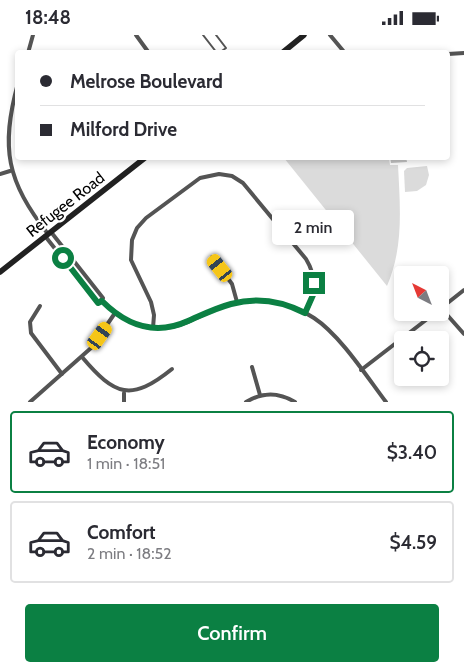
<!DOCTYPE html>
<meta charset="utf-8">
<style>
:root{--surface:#fff;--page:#f2f2f3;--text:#2b2b33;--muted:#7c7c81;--line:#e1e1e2;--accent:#0b8043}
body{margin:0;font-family:Cabin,sans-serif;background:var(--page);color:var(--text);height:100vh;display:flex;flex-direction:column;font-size:19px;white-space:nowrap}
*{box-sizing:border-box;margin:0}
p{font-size:16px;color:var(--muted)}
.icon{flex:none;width:28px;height:28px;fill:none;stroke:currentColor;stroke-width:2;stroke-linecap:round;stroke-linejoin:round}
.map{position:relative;height:367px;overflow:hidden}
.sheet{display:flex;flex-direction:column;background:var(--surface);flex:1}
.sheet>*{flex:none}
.top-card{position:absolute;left:15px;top:15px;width:435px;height:110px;border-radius:5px;box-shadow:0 2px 8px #0003;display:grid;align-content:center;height:110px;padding:0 25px;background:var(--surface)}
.needle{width:32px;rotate:318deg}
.buttons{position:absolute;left:394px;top:231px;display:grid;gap:10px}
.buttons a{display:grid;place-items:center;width:55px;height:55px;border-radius:5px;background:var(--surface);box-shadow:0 2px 8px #0003;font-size:25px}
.end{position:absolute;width:22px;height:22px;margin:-11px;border:6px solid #0b8043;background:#fff;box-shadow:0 0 0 2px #fff}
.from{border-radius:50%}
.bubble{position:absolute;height:35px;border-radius:5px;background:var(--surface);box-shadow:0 2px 8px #0003;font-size:16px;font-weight:600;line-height:35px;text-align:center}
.car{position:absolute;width:15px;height:30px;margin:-15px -8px;border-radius:6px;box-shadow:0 0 4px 1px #0007;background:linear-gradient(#f5c518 24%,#345 0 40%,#f5c518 0 76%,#345 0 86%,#f5c518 0)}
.top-card b{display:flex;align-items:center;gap:18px;height:48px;font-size:19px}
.top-card b+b{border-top:1px solid var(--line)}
.top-card i{width:12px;height:12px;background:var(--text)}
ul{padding:9px 0 0;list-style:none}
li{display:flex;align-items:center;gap:15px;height:82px;margin:0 10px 8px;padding:0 15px;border:2px solid var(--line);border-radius:5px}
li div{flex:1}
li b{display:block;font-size:19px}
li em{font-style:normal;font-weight:600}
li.active{border-color:var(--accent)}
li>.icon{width:45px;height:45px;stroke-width:1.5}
.action{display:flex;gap:10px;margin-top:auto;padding:10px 25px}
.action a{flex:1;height:58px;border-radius:5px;background:var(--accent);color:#fff;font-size:20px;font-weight:600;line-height:58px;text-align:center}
.status{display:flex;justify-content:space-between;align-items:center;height:35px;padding:0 25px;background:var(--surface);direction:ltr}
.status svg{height:14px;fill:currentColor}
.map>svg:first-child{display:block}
.green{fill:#dbdbdb}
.building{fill:#c4c4c4}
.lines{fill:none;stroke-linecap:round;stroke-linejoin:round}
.lane{stroke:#545454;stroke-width:2}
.street{stroke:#545454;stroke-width:4}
.secondary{stroke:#212121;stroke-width:5.5}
.route{stroke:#0b8043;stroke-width:6}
.labels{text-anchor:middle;stroke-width:4.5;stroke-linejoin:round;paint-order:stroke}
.street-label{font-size:16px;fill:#000;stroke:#fff}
</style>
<div class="status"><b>18:48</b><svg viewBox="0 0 49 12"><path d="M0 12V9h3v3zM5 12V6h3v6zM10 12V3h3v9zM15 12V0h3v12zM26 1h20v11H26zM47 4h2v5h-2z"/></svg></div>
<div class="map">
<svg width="464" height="367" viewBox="0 0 464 367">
<rect width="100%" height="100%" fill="#fff"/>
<g class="green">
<path d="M284 123H389L390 130H398C400 171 404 212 387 251Z"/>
<path d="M427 131 429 140 426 150 417 156 405 157 404 136 407 133Z"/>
</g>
<path class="building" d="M390 122H406L407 127 391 128Z"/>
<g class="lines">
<g class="lane">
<path d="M203 0 217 18"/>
<path d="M216 0 226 13 219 18"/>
</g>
<g class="street">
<path d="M136 0 149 18"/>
<path d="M330 0 345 18"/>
<path d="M28 18 33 0"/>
<path d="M448 19 464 18"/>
<path d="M18 48C0 114 7 146 48 199"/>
<path d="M0 139 10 136"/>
<path d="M45 201 98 268 103 263 51 197"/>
<path d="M212 222 232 249 237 267"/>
<path d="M102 266C126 290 155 301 188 287 202 281 215 273 230 269 258 261 290 267 314 283 340 300 367 342 386 367"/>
<path d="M40 271 30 287 31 298 62 339"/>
<path d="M441 273 464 299"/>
<path d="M440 274 464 255"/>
<path d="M153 293 154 280 151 267 131 225 132 205 137 193 146 183 200 143 219 139 232 141 243 148 306 224C317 242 316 260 305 278"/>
<path d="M82 322C115 361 131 367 172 334"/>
<path d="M252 332 260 360"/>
<path d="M361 335 435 278"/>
<path d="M30 367 91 313 115 278"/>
<path d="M124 367V358"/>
<path d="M246 367C263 357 278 357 295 367"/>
</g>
<g class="secondary">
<path d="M282 18 304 0"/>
<path d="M0 237 146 122"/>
</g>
</g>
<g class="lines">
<path class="route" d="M63 223 98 268 102 266C126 290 155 301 188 286 202 280 216 273 231 269 256 262 282 266 305 278L313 260 314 248"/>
</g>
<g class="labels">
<g class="street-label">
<text transform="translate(65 169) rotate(-38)" y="6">Refugee Road</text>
</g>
</g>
</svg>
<div class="buttons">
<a><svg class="needle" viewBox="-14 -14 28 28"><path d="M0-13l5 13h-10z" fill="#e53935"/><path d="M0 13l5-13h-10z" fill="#7c7c81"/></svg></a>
<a><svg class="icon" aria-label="locate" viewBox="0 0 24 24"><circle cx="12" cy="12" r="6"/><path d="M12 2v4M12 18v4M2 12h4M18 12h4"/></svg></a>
</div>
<i class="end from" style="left:63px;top:223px"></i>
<i class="end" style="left:314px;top:248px"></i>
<div class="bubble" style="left:272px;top:175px;width:82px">2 min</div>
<i class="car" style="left:220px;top:233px;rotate:321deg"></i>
<i class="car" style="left:100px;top:301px;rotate:36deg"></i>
<div class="top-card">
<b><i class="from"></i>Melrose Boulevard</b>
<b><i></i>Milford Drive</b>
</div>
</div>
<section class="sheet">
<ul>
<li class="active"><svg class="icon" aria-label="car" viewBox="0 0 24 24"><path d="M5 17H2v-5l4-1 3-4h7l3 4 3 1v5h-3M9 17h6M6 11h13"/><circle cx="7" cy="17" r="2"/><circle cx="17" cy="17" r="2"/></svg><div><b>Economy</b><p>1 min · 18:51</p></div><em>$3.40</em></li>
<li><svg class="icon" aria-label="car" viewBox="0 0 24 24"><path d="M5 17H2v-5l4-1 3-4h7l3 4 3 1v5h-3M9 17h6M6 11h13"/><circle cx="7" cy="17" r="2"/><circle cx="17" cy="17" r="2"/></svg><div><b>Comfort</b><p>2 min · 18:52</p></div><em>$4.59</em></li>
</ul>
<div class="action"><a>Confirm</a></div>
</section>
